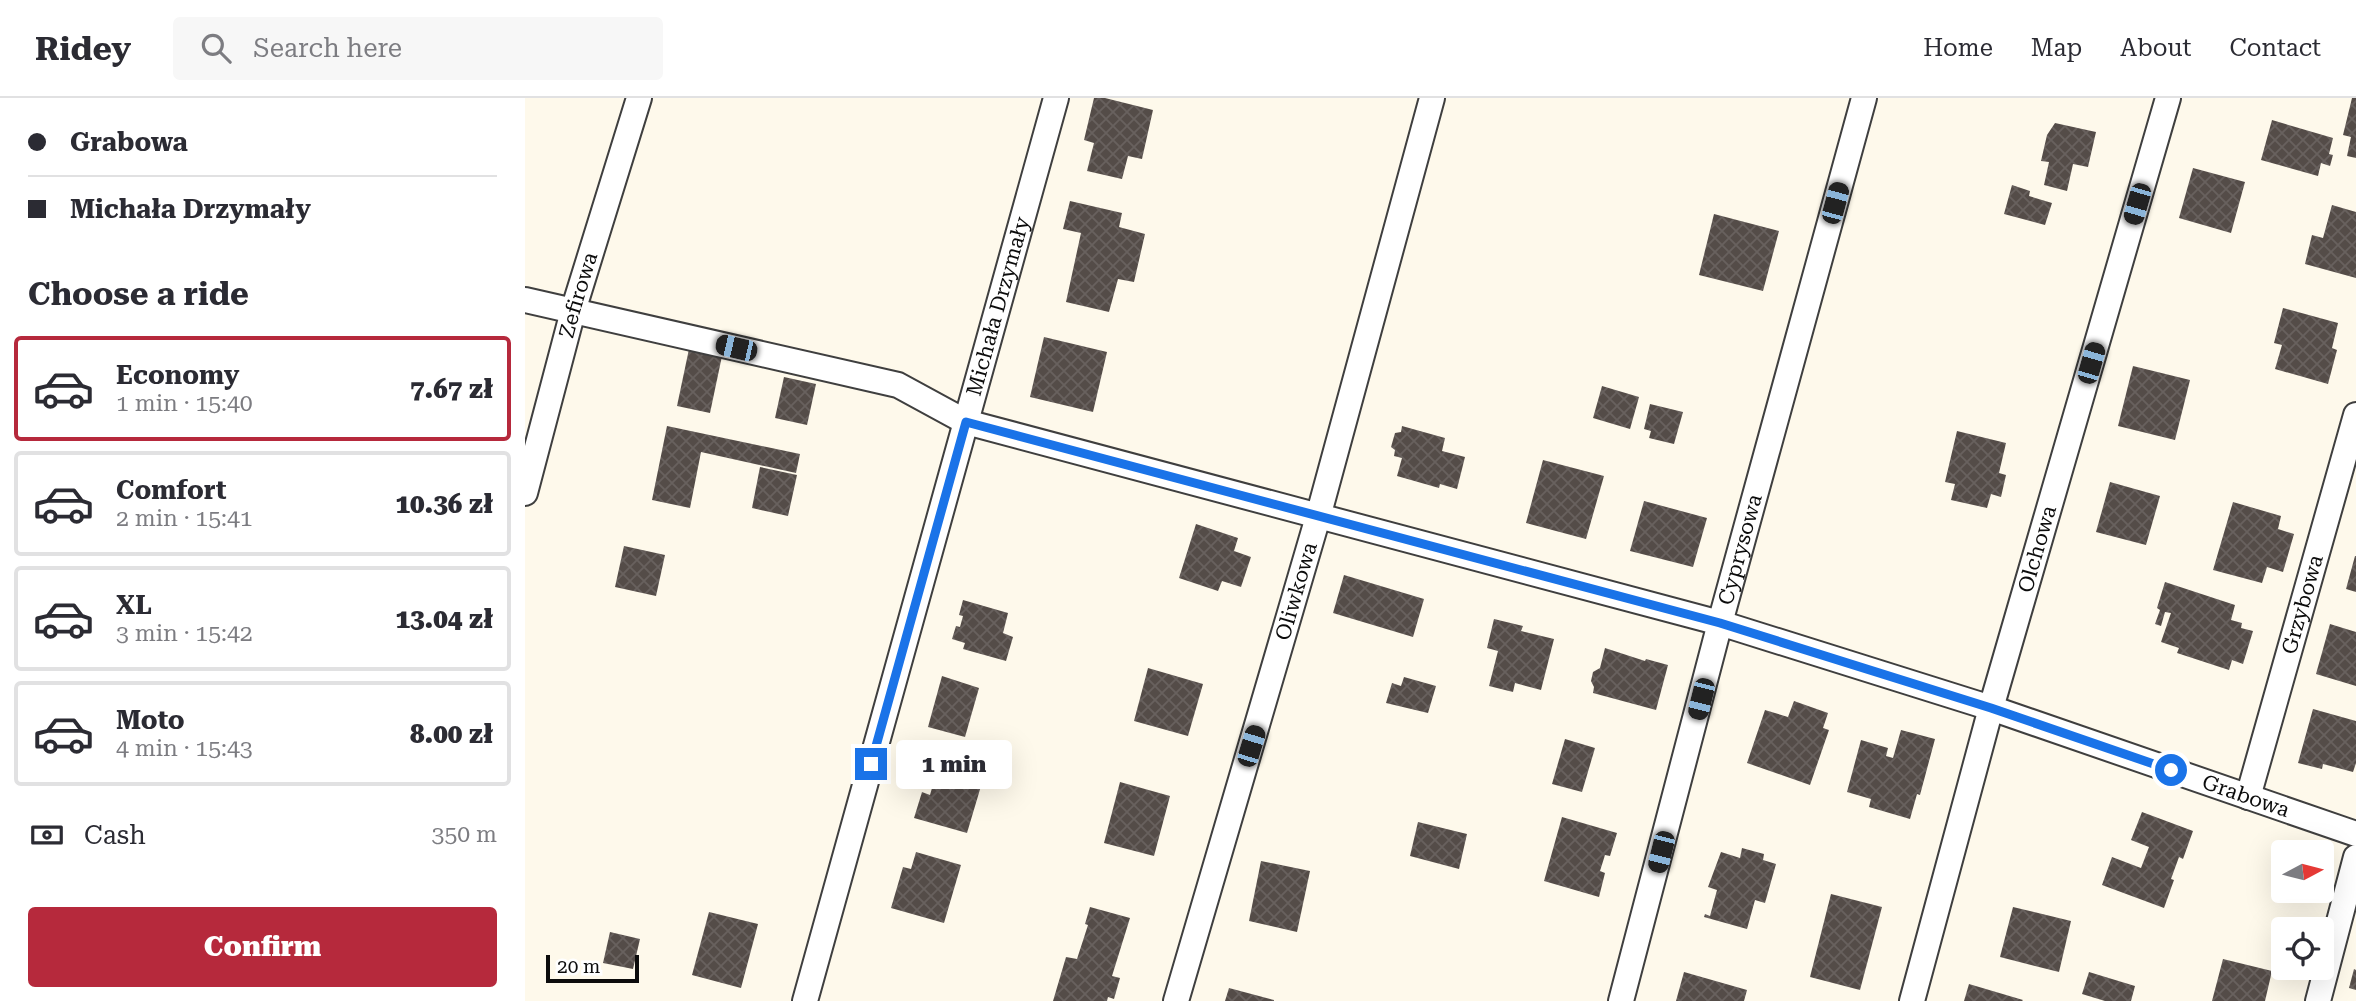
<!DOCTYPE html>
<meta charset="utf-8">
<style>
:root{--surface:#fff;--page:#f7f7f7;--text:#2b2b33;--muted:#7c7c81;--line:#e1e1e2;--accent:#b6293c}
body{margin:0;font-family:"Roboto Serif",serif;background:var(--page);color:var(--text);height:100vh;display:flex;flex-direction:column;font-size:26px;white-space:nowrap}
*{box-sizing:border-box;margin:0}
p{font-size:23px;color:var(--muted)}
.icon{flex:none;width:38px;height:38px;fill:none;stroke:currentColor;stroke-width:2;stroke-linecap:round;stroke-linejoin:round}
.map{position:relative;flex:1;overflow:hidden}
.panel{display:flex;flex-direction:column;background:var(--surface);width:525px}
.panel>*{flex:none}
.hud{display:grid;align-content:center;height:154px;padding:0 28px;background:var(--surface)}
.needle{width:46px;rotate:83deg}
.buttons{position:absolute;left:1746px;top:742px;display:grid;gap:14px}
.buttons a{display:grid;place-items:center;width:63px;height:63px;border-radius:7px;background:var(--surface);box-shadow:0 7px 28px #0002;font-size:35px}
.scale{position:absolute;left:21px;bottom:18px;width:93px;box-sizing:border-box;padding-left:7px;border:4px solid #0c0c0c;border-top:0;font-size:19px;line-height:24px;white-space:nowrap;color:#0c0c0c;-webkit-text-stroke:5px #fff;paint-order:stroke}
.end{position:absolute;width:32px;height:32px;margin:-16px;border:9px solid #1a73e8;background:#fff;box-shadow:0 0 0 4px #fff}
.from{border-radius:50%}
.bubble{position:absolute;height:49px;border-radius:7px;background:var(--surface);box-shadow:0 7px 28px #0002;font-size:23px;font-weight:800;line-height:49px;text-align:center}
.car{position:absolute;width:21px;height:42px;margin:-21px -10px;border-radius:9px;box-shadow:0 0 5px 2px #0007;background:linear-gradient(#222 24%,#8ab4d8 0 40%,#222 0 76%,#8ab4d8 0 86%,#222 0)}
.hud b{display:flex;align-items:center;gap:24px;height:66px;font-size:26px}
.hud b+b{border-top:2px solid var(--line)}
.hud i{width:18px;height:18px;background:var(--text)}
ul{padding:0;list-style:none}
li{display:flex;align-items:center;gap:21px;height:105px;margin:0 14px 10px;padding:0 14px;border:4px solid var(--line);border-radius:7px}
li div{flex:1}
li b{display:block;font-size:26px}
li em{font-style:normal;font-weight:800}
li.current{border-color:var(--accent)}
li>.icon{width:63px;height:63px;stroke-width:1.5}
h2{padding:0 28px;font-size:32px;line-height:84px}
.pay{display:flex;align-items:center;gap:18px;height:77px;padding:0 28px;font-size:26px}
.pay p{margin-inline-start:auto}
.cta{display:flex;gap:14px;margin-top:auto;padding:14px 28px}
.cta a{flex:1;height:80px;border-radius:7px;background:var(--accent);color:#fff;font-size:28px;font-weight:800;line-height:80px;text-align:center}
header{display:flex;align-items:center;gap:42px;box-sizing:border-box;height:98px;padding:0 35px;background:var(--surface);border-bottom:2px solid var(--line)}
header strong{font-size:33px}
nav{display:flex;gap:38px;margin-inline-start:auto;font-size:24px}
.search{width:490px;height:63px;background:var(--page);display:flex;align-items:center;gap:18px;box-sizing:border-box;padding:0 24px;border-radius:7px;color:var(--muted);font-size:26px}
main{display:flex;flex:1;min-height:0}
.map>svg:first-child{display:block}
.building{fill:url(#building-cross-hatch)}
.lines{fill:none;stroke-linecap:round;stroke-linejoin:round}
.street-casing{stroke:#3f3f3f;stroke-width:28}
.street{stroke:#fff;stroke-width:24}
.route{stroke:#1a73e8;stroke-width:9}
.labels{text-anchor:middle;stroke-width:7;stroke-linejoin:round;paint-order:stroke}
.street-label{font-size:21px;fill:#0c0c0c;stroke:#fff}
</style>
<header>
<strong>Ridey</strong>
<div class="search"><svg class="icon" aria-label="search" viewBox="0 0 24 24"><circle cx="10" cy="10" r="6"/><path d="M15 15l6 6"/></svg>Search here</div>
<nav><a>Home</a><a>Map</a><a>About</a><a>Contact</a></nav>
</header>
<main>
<section class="panel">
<div class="hud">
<b><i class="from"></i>Grabowa</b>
<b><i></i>Michała Drzymały</b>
</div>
<h2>Choose a ride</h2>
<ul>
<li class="current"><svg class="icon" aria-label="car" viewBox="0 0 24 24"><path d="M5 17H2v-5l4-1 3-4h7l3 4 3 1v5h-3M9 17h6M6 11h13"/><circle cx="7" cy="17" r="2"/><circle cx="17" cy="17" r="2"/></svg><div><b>Economy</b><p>1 min · 15:40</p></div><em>7.67 zł</em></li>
<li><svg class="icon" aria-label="car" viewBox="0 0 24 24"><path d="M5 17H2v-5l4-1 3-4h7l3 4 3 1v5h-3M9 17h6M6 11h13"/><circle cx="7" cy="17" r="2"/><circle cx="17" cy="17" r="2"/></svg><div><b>Comfort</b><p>2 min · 15:41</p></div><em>10.36 zł</em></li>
<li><svg class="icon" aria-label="car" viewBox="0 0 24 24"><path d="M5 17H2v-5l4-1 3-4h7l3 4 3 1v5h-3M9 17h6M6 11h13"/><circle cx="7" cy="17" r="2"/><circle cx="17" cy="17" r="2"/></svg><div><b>XL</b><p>3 min · 15:42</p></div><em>13.04 zł</em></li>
<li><svg class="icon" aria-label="car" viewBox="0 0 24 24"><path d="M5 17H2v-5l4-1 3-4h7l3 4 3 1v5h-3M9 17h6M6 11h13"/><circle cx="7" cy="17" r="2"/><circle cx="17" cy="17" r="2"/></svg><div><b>Moto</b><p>4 min · 15:43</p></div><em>8.00 zł</em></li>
</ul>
<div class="pay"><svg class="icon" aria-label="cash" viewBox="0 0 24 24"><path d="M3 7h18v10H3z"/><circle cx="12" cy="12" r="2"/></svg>Cash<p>350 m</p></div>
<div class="cta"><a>Confirm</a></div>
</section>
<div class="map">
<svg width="1831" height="903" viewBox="0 0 1831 903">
<defs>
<pattern id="building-cross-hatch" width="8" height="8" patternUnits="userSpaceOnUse" patternTransform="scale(1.75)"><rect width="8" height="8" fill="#544c48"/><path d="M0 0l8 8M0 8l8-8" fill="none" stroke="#68615e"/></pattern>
</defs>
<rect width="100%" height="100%" fill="#fef9eb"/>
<g class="building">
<path d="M569 0H580L628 12 617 61 603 58 597 81 562 73 569 45 559 42Z"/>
<path d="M1827 0H1831V60L1822 58 1826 39 1818 37Z"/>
<path d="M1747 22 1808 40 1804 56 1808 57 1805 68 1796 65 1793 78 1736 62Z"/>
<path d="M1530 25 1571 34 1563 69 1548 66 1542 93 1519 87 1524 64 1516 63 1522 37Z"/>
<path d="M1668 70 1720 84 1706 135 1654 120Z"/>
<path d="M1487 87 1505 93 1504 98 1527 105 1520 127 1479 116Z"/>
<path d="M545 103 597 115 594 129 620 136 609 184 593 181 584 214 541 204 556 135 538 131Z"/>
<path d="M1807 107 1831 114V180L1780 166 1787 137 1798 140Z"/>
<path d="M1189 116 1254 133 1238 193 1174 177Z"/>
<path d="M1758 210 1813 225 1807 250 1812 252 1803 286 1750 271 1757 247 1749 245Z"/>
<path d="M519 239 582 254 568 314 505 299Z"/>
<path d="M164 251 197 258 185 315 152 308Z"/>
<path d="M1608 268 1665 282 1650 342 1593 328Z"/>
<path d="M259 279 291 286 282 327 250 320Z"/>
<path d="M1077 288 1114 299 1105 331 1068 320Z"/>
<path d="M1125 306 1158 314 1149 346 1124 340 1126 333 1119 331Z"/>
<path d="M142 328 275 356 271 375 176 354 165 410 127 402Z"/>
<path d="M877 328 920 340 917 353 940 359 932 391 915 386 914 390 872 378 877 360 869 358 870 352 866 349 870 335 876 334Z"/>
<path d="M1432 333 1481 345 1474 375 1481 377 1476 399 1466 396 1462 410 1426 402 1430 386 1420 384Z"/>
<path d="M1018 362 1079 378 1061 441 1001 425Z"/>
<path d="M235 369 272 377 263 418 227 410Z"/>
<path d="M1585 384 1635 398 1621 447 1571 434Z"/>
<path d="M1119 403 1182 420 1168 469 1105 453Z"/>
<path d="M1708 404 1756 418 1753 431 1769 436 1758 474 1742 469 1737 485 1688 472Z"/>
<path d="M671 426 713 440 709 453 726 459 716 489 697 483 693 493 654 480Z"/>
<path d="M99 448 140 457 131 498 90 489Z"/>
<path d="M1830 458H1831V494L1821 491Z"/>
<path d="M819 477 899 501 888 539 808 515Z"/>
<path d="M1640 484 1710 507 1706 522 1717 525 1716 530 1728 533 1718 566 1707 562 1704 572 1652 555 1654 550 1636 544 1646 515 1640 514 1636 528 1630 526 1635 512 1632 510Z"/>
<path d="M438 502 483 515 478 535 488 539 481 563 438 551 440 545 427 541 431 528 435 529 438 518 434 517Z"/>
<path d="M969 521 998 528 996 533 1029 541 1016 592 990 585 988 594 964 588 973 553 962 550Z"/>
<path d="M1805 526 1831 534V588L1791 576Z"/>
<path d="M1080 550 1120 563 1121 561 1143 567 1131 612 1068 595 1069 589 1066 583 1068 574 1075 570Z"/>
<path d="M623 570 678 586 663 638 609 623Z"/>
<path d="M417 578 454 590 440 639 403 629Z"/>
<path d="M879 579 911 588 903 615 861 605 867 585 876 588Z"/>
<path d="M1269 603 1303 615 1298 630 1304 632 1285 687 1222 665 1240 612 1263 619Z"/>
<path d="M1788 611 1831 623V665L1828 674 1798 666 1797 671 1773 665Z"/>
<path d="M1376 632 1410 641 1395 697 1392 696 1385 721 1344 709 1346 701 1322 694 1336 642 1363 650 1361 658 1368 660Z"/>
<path d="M1040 641 1070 650 1057 694 1027 686Z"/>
<path d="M413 669 448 679 446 685 456 688 442 735 389 720 397 694 405 697Z"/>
<path d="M595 684 645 698 629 758 579 745Z"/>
<path d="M1617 714 1668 733 1658 761 1654 759 1646 781 1649 782 1639 810 1577 787 1587 759 1616 770 1624 749 1606 742Z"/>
<path d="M1037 719 1092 735 1085 758 1080 757 1075 773 1080 775 1074 799 1019 783Z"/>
<path d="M893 724 942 736 934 771 885 758Z"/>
<path d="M1217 750 1239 756 1238 762 1251 766 1240 805 1230 802 1222 831 1179 819 1180 816 1185 818 1192 792 1183 789 1196 754 1215 760Z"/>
<path d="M391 754 436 767 419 825 366 810 378 769 386 771Z"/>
<path d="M736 763 785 773 772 834 724 823Z"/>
<path d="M1306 796 1357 809 1335 892 1285 879Z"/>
<path d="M565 809 605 820 587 878 595 880 589 901 583 899 582 903H528L541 859 552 861 563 827 560 826Z"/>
<path d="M1488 809 1546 823 1534 874 1475 859Z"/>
<path d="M184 814 233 826 216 890 167 877Z"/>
<path d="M85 834 115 841 108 871 78 865Z"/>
<path d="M1698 861 1747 873 1740 903H1687Z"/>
<path d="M1829 871 1831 872V892L1824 890Z"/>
<path d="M1159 874 1222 892 1219 903H1151Z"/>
<path d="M1564 874 1610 888 1606 903H1580L1557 896Z"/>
<path d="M1444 886 1498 902 1497 903H1439Z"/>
<path d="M704 890 749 902V903H700Z"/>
</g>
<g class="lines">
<g class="street-casing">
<g id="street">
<path id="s1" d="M0 202 373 287 441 324 1195 525 1466 610 1831 736"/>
<path id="s2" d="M0 395 48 213 114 0"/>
<path id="s3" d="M1723 699 1831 317"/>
<path id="s4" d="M280 903 531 0"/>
<path id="s5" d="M651 903 793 419 907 0"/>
<path id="s6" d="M1096 903 1195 525 1339 0"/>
<path id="s7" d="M1387 903 1466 610 1643 0"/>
<path d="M1793 903 1831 759"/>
</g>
</g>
<use href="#street" class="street"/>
</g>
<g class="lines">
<path class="route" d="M346 666 441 324 1195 525 1466 610 1646 672"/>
</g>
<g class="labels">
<g class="street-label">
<text dy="7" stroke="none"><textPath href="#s2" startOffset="205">Zefirowa</textPath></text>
<text dy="7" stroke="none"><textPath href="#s4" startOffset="721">Michała Drzymały</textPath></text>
<text dy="7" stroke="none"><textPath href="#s6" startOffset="467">Cyprysowa</textPath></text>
<text dy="7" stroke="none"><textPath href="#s7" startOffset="469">Olchowa</textPath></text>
<text dy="7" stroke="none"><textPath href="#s5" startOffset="427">Oliwkowa</textPath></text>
<text dy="7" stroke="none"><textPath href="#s3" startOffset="200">Grzybowa</textPath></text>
<text dy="7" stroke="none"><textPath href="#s1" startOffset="1794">Grabowa</textPath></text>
</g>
</g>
</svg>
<div class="buttons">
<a><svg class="needle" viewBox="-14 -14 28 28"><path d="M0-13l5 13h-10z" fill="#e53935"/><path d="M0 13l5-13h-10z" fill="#7c7c81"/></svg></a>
<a><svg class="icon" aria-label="locate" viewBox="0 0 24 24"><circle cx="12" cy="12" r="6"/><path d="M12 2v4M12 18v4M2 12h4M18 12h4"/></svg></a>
</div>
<div class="scale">20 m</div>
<i class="end from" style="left:1646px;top:672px"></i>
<i class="end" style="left:346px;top:666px"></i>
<div class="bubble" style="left:371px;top:642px;width:116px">1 min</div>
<i class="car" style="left:1310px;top:105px;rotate:15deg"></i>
<i class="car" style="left:1612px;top:106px;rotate:196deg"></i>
<i class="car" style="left:211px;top:250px;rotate:283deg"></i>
<i class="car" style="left:1566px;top:265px;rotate:16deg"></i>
<i class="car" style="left:1176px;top:601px;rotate:194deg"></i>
<i class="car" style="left:726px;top:648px;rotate:17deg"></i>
<i class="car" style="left:1136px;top:754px;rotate:194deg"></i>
</div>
</main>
